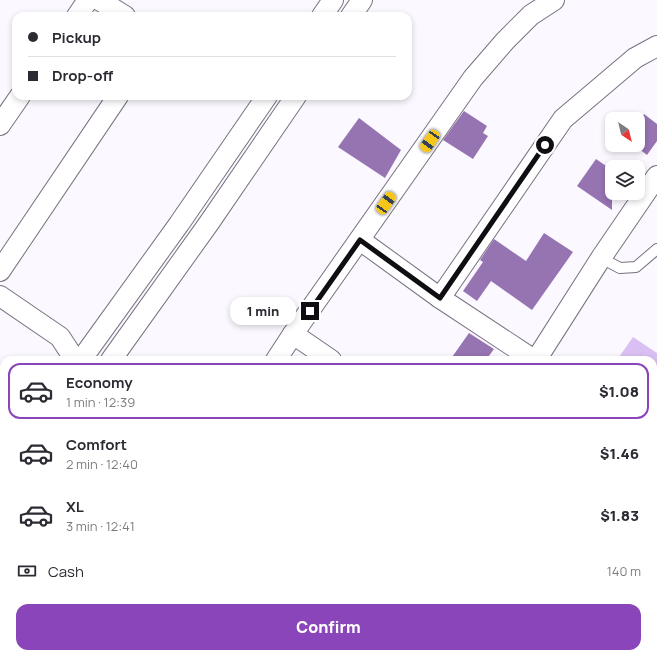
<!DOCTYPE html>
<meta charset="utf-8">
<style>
:root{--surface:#fff;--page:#f7f7f7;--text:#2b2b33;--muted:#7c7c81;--line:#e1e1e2;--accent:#8945b9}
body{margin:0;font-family:Manrope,sans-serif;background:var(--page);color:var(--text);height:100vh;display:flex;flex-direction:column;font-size:15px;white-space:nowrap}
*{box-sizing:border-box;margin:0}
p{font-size:13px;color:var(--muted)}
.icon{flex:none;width:22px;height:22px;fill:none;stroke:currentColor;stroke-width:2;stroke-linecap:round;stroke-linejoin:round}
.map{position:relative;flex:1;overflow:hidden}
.side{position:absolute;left:0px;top:356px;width:657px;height:302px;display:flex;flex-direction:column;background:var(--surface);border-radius:12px 12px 0 0;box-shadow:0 2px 6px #0003}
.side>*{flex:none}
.hud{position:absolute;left:12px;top:12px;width:400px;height:88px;border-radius:12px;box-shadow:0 2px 6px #0003;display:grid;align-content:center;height:88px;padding:0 16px;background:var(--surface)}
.needle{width:26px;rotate:145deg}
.tools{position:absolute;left:605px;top:112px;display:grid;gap:8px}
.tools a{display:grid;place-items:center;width:40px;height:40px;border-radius:8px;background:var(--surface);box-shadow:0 2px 6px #0003;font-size:20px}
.end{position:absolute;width:18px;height:18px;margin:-9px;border:5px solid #100e13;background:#fff;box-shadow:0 0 0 2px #fff}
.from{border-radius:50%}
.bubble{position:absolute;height:28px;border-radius:12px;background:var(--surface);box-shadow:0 2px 6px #0003;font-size:13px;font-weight:800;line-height:28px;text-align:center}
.car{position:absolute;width:12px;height:24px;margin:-12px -6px;border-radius:5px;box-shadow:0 0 3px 1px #0007;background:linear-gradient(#f5c518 24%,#345 0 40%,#f5c518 0 76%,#345 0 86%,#f5c518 0)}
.hud b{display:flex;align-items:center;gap:14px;height:38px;font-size:15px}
.hud b+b{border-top:1px solid var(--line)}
.hud i{width:10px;height:10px;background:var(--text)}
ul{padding:7px 0 0;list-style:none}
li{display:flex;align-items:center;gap:12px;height:56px;margin:0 8px 6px;padding:0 8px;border:2px solid transparent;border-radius:12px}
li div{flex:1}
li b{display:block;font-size:15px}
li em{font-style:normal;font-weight:800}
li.current{border-color:var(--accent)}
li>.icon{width:36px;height:36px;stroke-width:1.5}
.pay{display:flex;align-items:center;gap:10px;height:44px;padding:0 16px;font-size:15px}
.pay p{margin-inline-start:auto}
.action{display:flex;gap:8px;margin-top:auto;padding:8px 16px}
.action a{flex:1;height:46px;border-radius:12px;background:var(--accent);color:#fff;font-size:16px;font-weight:800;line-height:46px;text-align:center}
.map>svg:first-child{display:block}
.green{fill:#dac0f2}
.building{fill:#9674b2}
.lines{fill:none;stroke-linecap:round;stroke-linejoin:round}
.lane-casing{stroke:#797180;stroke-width:12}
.street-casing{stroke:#797180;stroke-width:22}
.lane{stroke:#fff;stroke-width:10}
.street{stroke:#fff;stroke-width:20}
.route{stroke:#100e13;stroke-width:5}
</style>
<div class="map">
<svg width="657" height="658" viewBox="0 0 657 658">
<rect width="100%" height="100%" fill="#fbf8ff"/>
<path class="green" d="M633 337 657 353V411L653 409V360H617Z"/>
<g class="building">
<path d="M464 111 487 126 483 133 488 136 473 159 443 140Z"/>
<path d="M644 114 657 124V141L647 155 638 148V122Z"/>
<path d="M359 118 401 150 385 178 338 147Z"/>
<path d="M596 159 612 170V210L577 186Z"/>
<path d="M544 233 573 252 532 310 491 281 477 301 463 291 483 262 480 260 494 239 526 261Z"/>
<path d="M469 333 494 349 486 360H450Z"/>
</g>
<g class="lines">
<g class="lane-casing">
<path id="lane" d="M601 258 620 268 636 267 657 249"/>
</g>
<g class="street-casing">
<g id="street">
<path d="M99 0 125 16"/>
<path d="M77 16 88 0"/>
<path d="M322 16 333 0"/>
<path d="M351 16 362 0"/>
<path d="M0 125 20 96"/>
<path d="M360 240 440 298 534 360"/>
<path d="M0 271 118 96"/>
<path d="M0 296 60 337 75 360"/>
<path d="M440 298 563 119 635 58 657 46"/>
<path d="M293 334 473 78 505 41 531 15 554 0"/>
<path d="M81 360 179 224 267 96"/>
<path d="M111 360 209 223 296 96"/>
<path d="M276 360 293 334 331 360"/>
<path d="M536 360 601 258 657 176"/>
<path d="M653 440 657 442"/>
<path d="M0 490 4 485"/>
<path d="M653 556 657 549"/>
<path d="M311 654 317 658"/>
<path d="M531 654 538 658"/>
<path d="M81 658V654"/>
<path d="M224 658 227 654"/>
<path d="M370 658 373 654"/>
<path d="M488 658 491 654"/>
<path d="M594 658 597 654"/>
</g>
</g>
<use href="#lane" class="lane"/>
<use href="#street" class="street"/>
</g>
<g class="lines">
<path class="route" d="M310 311 360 240 440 298 545 145"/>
</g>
</svg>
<div class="tools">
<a><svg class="needle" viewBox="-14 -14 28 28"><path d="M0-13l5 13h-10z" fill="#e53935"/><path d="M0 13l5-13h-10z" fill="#7c7c81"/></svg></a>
<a><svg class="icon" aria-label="layers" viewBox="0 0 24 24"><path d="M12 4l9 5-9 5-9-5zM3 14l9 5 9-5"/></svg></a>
</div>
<i class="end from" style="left:545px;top:145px"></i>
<i class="end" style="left:310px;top:311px"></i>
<div class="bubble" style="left:230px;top:297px;width:66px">1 min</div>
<i class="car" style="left:430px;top:141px;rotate:215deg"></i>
<i class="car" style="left:386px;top:203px;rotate:35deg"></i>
<div class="hud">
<b><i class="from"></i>Pickup</b>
<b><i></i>Drop-off</b>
</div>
<section class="side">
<ul>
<li class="current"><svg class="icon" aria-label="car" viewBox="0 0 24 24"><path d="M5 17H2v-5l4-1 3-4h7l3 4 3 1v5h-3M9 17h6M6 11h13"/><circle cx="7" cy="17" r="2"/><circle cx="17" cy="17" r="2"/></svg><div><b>Economy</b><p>1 min · 12:39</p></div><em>$1.08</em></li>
<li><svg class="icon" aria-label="car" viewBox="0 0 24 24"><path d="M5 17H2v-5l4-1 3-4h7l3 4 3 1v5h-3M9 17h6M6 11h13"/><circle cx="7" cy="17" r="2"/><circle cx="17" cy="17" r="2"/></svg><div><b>Comfort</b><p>2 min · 12:40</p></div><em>$1.46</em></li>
<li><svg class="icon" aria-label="car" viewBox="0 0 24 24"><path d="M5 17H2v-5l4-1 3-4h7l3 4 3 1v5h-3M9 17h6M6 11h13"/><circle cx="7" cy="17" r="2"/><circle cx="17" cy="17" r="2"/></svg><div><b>XL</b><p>3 min · 12:41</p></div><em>$1.83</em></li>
</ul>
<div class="pay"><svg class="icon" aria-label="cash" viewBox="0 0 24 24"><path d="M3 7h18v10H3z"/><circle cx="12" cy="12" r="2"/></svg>Cash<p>140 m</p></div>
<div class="action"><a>Confirm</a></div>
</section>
</div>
